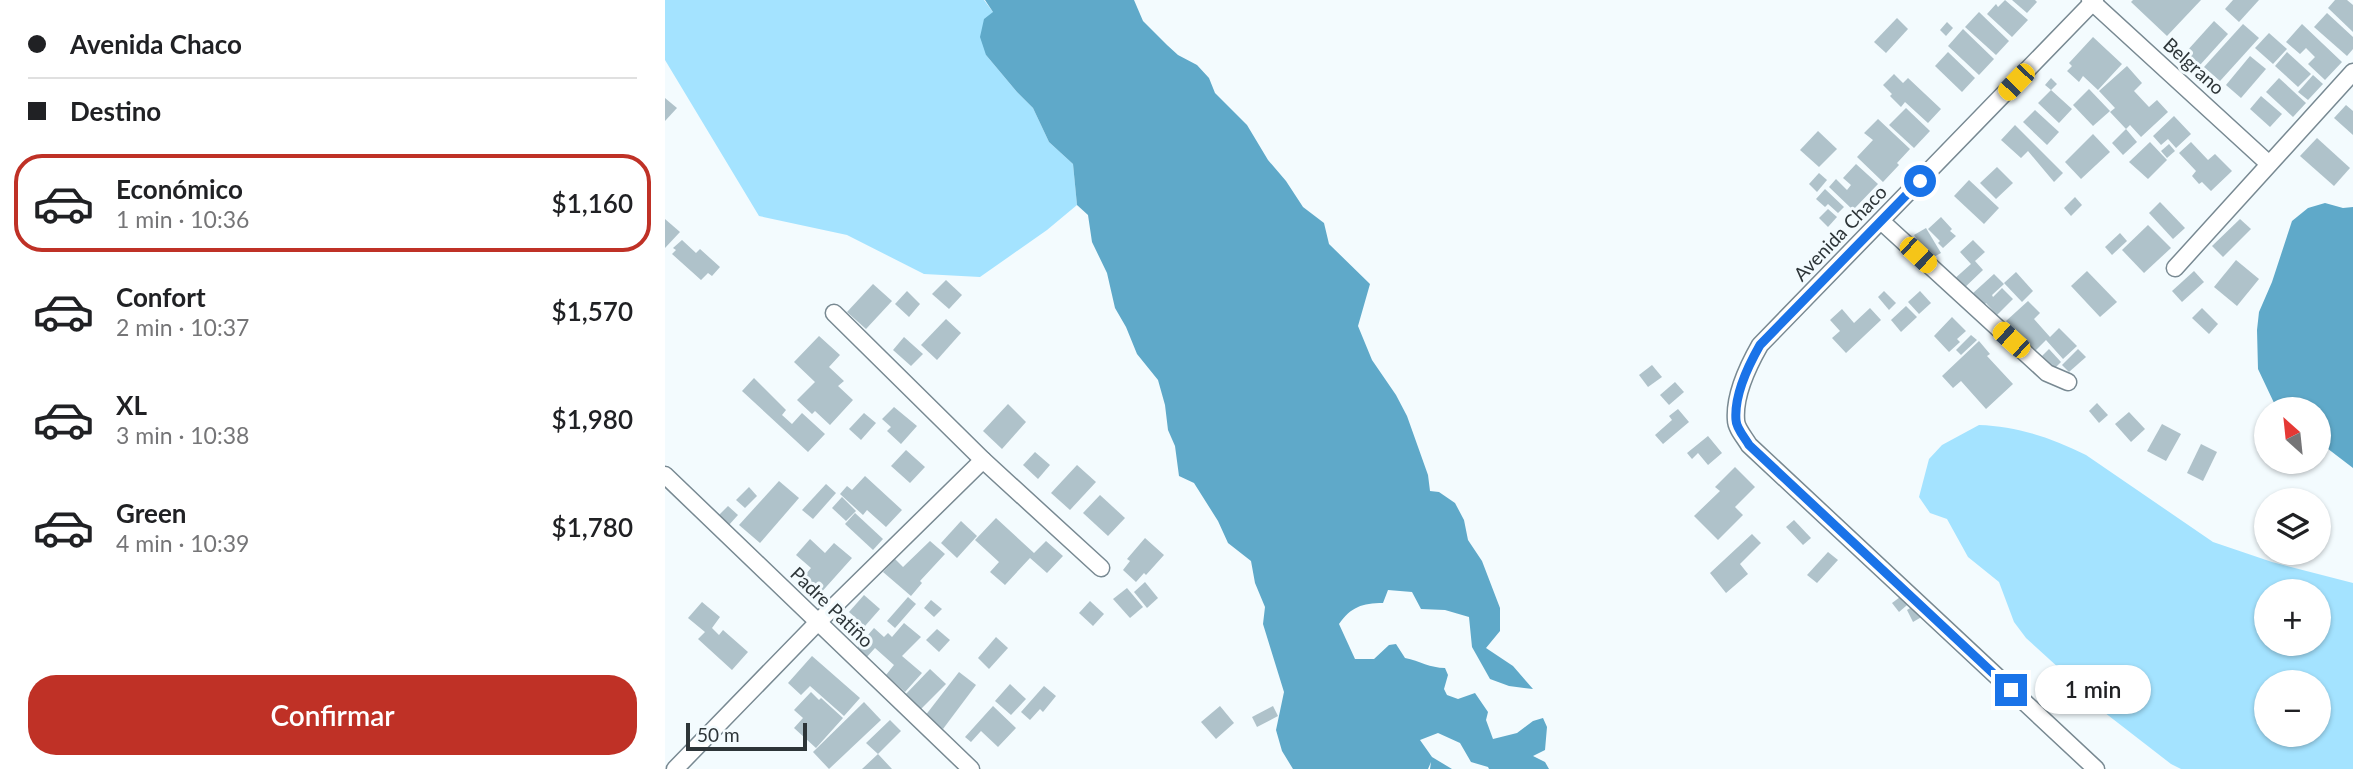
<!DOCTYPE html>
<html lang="es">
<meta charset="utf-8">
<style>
:root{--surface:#fff;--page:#f2f2f2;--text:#202124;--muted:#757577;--line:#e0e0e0;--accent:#bf3126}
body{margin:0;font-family:Lato,sans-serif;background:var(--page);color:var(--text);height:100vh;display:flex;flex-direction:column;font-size:26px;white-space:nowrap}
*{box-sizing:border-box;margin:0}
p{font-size:23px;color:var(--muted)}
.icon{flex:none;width:38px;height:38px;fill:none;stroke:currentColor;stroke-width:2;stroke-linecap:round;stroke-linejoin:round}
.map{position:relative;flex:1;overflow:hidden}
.details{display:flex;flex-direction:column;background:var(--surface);width:665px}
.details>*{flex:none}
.guide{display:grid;align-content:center;height:154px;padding:0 28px;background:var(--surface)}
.needle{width:46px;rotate:333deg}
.controls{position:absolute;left:1589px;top:397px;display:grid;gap:14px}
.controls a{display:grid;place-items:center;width:77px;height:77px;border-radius:50%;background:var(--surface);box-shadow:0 2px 5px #0004;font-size:35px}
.scale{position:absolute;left:21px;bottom:18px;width:121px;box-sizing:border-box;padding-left:7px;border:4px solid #2d3538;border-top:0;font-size:19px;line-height:24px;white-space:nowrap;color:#2d3538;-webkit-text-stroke:5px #f3fbfe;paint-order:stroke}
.end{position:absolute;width:32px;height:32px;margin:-16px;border:9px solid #1a73e8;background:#fff;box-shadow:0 0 0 4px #fff}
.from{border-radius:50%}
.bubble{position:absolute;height:49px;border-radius:24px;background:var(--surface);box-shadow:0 2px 5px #0004;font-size:23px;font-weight:600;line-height:49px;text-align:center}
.car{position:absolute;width:21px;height:42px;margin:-21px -10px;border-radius:9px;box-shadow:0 0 5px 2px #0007;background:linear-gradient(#f5c518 24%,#345 0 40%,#f5c518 0 76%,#345 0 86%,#f5c518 0)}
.guide b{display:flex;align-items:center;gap:24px;height:66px;font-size:26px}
.guide b+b{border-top:2px solid var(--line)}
.guide i{width:18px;height:18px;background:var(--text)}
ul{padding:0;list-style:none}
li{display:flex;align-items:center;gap:21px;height:98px;margin:0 14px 10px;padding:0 14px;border:4px solid transparent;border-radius:28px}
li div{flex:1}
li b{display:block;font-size:26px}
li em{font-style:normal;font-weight:600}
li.on{border-color:var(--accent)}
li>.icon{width:63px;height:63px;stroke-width:1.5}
.action{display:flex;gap:14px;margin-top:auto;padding:14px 28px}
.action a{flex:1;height:80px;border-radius:28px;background:var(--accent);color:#fff;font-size:28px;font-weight:600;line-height:80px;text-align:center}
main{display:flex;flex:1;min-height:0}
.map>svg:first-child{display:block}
.green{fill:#a4e3ff;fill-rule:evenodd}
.water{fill:#5fa9c9}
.building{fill:#afc2ca}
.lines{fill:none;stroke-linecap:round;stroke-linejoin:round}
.minor-casing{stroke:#788992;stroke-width:19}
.minor{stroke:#fff;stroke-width:16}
.route{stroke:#1a73e8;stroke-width:9}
.labels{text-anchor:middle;stroke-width:6;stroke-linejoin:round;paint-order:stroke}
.street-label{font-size:19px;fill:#2d3538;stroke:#f3fbfe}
</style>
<main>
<section class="details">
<div class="guide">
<b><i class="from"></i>Avenida Chaco</b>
<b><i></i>Destino</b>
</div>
<ul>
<li class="on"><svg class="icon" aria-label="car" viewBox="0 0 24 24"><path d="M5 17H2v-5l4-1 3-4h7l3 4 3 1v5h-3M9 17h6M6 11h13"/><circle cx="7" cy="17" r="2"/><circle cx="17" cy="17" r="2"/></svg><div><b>Económico</b><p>1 min · 10:36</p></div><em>$1,160</em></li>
<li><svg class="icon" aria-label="car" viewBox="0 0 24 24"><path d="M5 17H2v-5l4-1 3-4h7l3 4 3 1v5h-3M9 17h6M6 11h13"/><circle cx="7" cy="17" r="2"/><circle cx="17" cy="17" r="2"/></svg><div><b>Confort</b><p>2 min · 10:37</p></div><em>$1,570</em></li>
<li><svg class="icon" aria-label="car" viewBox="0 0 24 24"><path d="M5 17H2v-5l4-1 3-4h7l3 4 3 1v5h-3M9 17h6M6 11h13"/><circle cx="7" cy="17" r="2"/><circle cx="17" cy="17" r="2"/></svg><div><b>XL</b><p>3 min · 10:38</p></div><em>$1,980</em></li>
<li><svg class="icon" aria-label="car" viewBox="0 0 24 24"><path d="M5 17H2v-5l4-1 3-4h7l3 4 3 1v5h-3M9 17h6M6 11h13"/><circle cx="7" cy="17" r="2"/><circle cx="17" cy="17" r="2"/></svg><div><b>Green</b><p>4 min · 10:39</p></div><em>$1,780</em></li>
</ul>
<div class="action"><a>Confirmar</a></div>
</section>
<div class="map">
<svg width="1688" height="769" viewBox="0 0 1688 769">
<rect width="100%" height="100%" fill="#f3fbfe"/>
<g class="green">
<path d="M0 0H319L328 12 321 55 352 92 368 108 384 142 408 164 412 205 382 230 315 277 259 274 182 235 94 216 0 60Z"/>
<path d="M1314 425C1351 426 1387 438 1421 455L1548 542 1607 562 1688 583V769H1516L1506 764 1435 709 1412 680 1395 669 1361 638 1349 622 1334 582 1303 557 1282 519 1265 513 1254 497 1264 459 1277 445ZM1601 592H1654V644H1601ZM1601 682H1654V735H1601Z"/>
</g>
<g class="water">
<path d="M320 0H469L478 21 502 45 513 55 532 65 544 78 550 93 582 125 603 160 621 181 638 207 659 223 664 244 705 284 693 326 707 360 731 395 742 416 763 475 765 491 774 492 790 503 799 520 803 540 817 561 835 608V631L821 648 848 666 868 689 844 686 825 679 807 647 804 617 780 610 756 609 747 592 723 590 718 603C697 603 686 607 674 624L690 659H709L724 645 731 644 740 658C755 661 765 668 780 668L783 675 779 689 782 695 793 699 810 693 823 712 821 720 828 739 852 733 868 721 878 718 882 727 880 750 868 756 880 762 884 769H824L823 767 806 762 795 743 773 733 755 740 767 757 787 769H765L766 762 763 769H628L617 751 611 730 619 692 598 624 600 607 590 583 586 561 563 543 553 521 529 483 514 476 510 446 503 430 500 405 493 380 472 354 461 327 450 308 442 273 427 242 423 215 412 205 408 164 384 142 368 108 352 92 321 55 315 37 319 19 328 12Z"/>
<path d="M1660 203 1678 208 1688 207V468L1654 442V410L1614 409 1610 405 1593 369 1592 330 1594 312 1607 282 1627 221 1643 208Z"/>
</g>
<g class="building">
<path d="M1340 0 1363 20 1347 37 1322 14 1331 4 1333 7Z"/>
<path d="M1347 0H1370L1372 2 1362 13Z"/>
<path d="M1468 0H1536L1502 36 1466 2Z"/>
<path d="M1568 0H1594L1574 22 1560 9Z"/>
<path d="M1670 0H1682L1688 5V32L1663 8Z"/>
<path d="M1314 12 1344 41 1331 55 1300 27Z"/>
<path d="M1662 13 1688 37V49L1682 56 1649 27Z"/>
<path d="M1232 18 1243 29 1221 53 1209 42Z"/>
<path d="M1549 21 1563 34 1535 65 1521 52Z"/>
<path d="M1282 22 1288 28 1281 36 1275 30Z"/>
<path d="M1578 24 1594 38 1555 81 1539 67Z"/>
<path d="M1637 24 1677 62 1660 80 1643 64 1650 57 1641 48 1635 54 1621 42Z"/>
<path d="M1298 29 1329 59 1314 75 1283 46Z"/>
<path d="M1604 33 1622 49 1608 64 1590 48Z"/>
<path d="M1428 37 1457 64 1433 90 1418 76 1414 82 1402 71 1407 66 1404 63Z"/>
<path d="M1283 52 1310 78 1297 92 1270 66Z"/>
<path d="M1622 52 1646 74 1633 87 1610 66Z"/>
<path d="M1585 56 1601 69 1576 98 1561 85Z"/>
<path d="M1462 66 1477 83 1469 91 1484 107 1492 100 1503 112 1476 137 1465 125 1461 129 1445 112 1450 108 1434 91Z"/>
<path d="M1229 74 1238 83 1243 78 1276 109 1263 123 1240 102 1236 107 1225 96 1227 94 1218 85Z"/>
<path d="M1648 75 1658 84 1643 100 1633 92Z"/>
<path d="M1386 78 1392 84 1386 90 1407 109 1394 123 1373 103 1386 90 1380 85Z"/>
<path d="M1614 78 1641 103 1628 117 1601 92Z"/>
<path d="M1424 89 1445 111 1428 126 1408 105Z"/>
<path d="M1596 96 1617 114 1605 127 1585 109Z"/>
<path d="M0 98 12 108 0 121Z"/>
<path d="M1681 105 1688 111V135L1669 118Z"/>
<path d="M1241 108 1265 131 1249 148 1224 125Z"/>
<path d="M1370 110 1394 132 1382 145 1358 122Z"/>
<path d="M1509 116 1526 134 1511 148 1503 139 1496 145 1488 136Z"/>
<path d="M1213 119 1245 149 1232 163 1234 165 1218 182 1192 157 1208 140 1199 133Z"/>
<path d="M1350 125 1398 173 1389 182 1363 151 1356 158 1336 140Z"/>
<path d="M1461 129 1472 142 1458 155 1447 143Z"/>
<path d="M1153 131 1172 149 1154 167 1135 150Z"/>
<path d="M1428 134 1445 152 1416 179 1400 162Z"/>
<path d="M1652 138 1685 168 1669 186 1635 156Z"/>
<path d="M1485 142 1502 160 1483 179 1464 162Z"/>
<path d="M1526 142 1543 160 1550 154 1567 171 1546 191 1537 182 1534 184 1527 176 1531 171 1514 153Z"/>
<path d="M1504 144 1510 151 1502 158 1496 151Z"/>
<path d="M1191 164 1213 184 1188 210 1164 187 1171 179 1182 190 1186 185 1178 178Z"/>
<path d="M1332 167 1348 183 1331 199 1315 183Z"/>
<path d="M1154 173 1162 180 1152 192 1144 184Z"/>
<path d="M1304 180 1334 208 1319 224 1289 196Z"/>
<path d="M1160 189 1179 207 1173 213 1163 204 1160 207 1151 199Z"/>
<path d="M1410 197 1417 205 1406 216 1399 208Z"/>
<path d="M1495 202 1520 228 1508 239 1484 213Z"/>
<path d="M1163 209 1172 217 1163 227 1154 218Z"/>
<path d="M1276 217 1287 229 1285 231 1291 236 1278 248 1273 243 1275 241 1263 229Z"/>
<path d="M0 219 15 232 0 248Z"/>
<path d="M1575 219 1586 229 1558 257 1547 246Z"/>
<path d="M1483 225 1506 248 1479 273 1457 250Z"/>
<path d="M1261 228 1276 253 1265 259 1249 235Z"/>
<path d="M1455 233 1462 241 1447 255 1440 247Z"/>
<path d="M17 240 31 253 35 249 55 267 47 276 43 273 36 280 7 254 11 250 8 248Z"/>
<path d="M1308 240 1320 252 1310 261 1318 270 1296 291 1287 281 1306 264 1295 252Z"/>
<path d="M1571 260 1594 279 1572 306 1549 287Z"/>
<path d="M1422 271 1452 302 1435 317 1406 286Z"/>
<path d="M1529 271 1539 282 1517 302 1507 291Z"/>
<path d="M1351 272 1368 291 1357 302 1339 283Z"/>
<path d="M1329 274 1339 284 1327 295 1328 297 1337 288 1348 299 1332 315 1321 303 1318 306 1307 294Z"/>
<path d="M281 280 297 295 284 309 267 294Z"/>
<path d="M208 284 227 301 201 329 182 312Z"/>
<path d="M242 291 255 304 244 317 230 304Z"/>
<path d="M1219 291 1231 303 1224 310 1213 297Z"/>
<path d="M1255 291 1266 303 1254 314 1243 302Z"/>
<path d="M1363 301 1375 313 1369 319 1385 337 1394 328 1412 346 1398 359 1381 340 1369 352 1358 340 1355 344 1349 337 1353 333 1341 321Z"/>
<path d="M1241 306 1252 317 1236 332 1226 320Z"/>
<path d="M1205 308 1216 320 1181 353 1167 338 1175 331 1165 320 1177 309 1189 323Z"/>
<path d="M1537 308 1553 324 1544 334 1527 318Z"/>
<path d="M1287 317 1301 331 1292 339 1295 342 1284 352 1269 336Z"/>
<path d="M281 319 296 333 272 360 256 345Z"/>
<path d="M1306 335 1312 340 1296 355 1291 350Z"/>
<path d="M154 336 175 355 164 367 179 381 173 386 188 400 165 425 150 411 147 414 132 400 150 382 129 362Z"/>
<path d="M239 337 258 354 246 366 228 350Z"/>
<path d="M1314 341 1325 354 1322 356 1348 384 1321 409 1296 381 1288 388 1277 376Z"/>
<path d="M1384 349 1396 362 1386 372 1374 359Z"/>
<path d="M1413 349 1421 357 1404 372 1397 365Z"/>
<path d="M987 365 997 377 983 387 974 375Z"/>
<path d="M89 378 121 410 117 415 127 424 137 413 160 434 143 452 77 391Z"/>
<path d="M1010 382 1019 392 1004 405 995 395Z"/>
<path d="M1432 403 1443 415 1434 423 1424 411Z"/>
<path d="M343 404 361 422 337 449 318 431Z"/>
<path d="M229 407 252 426 236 444 222 431 226 427 217 419Z"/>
<path d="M1013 409 1024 422 998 444 990 435 1007 420 1004 416Z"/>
<path d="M1464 412 1480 429 1466 442 1450 424Z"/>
<path d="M199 413 211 423 196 440 184 429Z"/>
<path d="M1497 424 1516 434 1501 461 1482 451Z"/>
<path d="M1043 436 1057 453 1043 465 1033 453 1027 459 1022 453Z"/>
<path d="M1536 444 1552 452 1538 481 1522 473Z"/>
<path d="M241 450 260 467 245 483 226 466Z"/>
<path d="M370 452 385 465 373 479 358 465Z"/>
<path d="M412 465 431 482 405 510 386 493Z"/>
<path d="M1070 467 1090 487 1070 507 1078 515 1053 540 1029 516 1055 491 1050 487Z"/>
<path d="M200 476 237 510 221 527 202 510 198 515 175 494 182 486 187 490Z"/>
<path d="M114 481 134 498 95 543 74 525Z"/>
<path d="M161 484 171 493 148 519 137 510Z"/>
<path d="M84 487 92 496 80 508 71 500Z"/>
<path d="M435 495 460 518 443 536 418 513Z"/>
<path d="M177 497 191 511 181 521 167 508Z"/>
<path d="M63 506 73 515 63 526 53 516Z"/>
<path d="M190 513 218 539 208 550 180 524Z"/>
<path d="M331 518 369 553 381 541 398 556 382 573 365 558 340 585 325 572 334 562 310 540Z"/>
<path d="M1129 520 1146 538 1138 545 1121 527Z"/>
<path d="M296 521 312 536 292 558 276 543Z"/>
<path d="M1087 534 1096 543 1075 564 1083 574 1061 593 1045 573Z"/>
<path d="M480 538 499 555 481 575 479 573 471 582 458 570 465 561 462 559Z"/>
<path d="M145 539 160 553 169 543 187 558 153 596 136 580 146 568 131 555Z"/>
<path d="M265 541 280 554 255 581 257 583 246 596 218 572 230 559 238 567Z"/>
<path d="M1163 552 1173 560 1152 583 1142 575Z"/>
<path d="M480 582 493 598 482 608 469 592Z"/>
<path d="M462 588 478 607 465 618 448 599Z"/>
<path d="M1242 592 1248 600 1234 612 1227 603Z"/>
<path d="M199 595 215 609 200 626 184 612Z"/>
<path d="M243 597 251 604 230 628 222 621Z"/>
<path d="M266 600 277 609 269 617 259 608Z"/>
<path d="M1258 600 1265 612 1248 622 1242 610Z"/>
<path d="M425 601 439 614 428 626 414 613Z"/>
<path d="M37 602 55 617 47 628 54 635 58 630 83 652 67 670 33 639 40 632 23 618Z"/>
<path d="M239 623 256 637 237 656 257 673 240 692 221 675 229 665 210 648 200 659 190 650 209 628 219 637 223 633 227 637Z"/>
<path d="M272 629 285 640 274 652 261 640Z"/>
<path d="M331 637 343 648 324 669 313 658Z"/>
<path d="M147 656 195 698 179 716 145 686 136 695 123 683Z"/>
<path d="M265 669 281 684 254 711 239 696Z"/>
<path d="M294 672 311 685 278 729 260 716Z"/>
<path d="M345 684 361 699 346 715 330 701Z"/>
<path d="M379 686 391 696 378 712 375 709 365 720 356 712Z"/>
<path d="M146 692 154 700 156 698 178 718 151 748 129 728 138 718 129 710Z"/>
<path d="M199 702 216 720 164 769 148 752Z"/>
<path d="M328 706 351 728 333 747 316 731 306 742 300 737Z"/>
<path d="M555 706 569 723 551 739 536 722Z"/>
<path d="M608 706 613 716 592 727 587 717Z"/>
<path d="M225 720 236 731 213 754 227 769H197L213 754 201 743Z"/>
</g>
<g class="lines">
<g class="minor-casing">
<g id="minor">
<path d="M1425 0 1604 164"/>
<path d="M1430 0 1095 345C1083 366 1069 395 1071 420 1071 428 1080 438 1084 445L1431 769"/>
<path d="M1216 221 1382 373 1403 382"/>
<path d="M1510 268 1688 72"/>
<path d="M169 313 318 460 436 568"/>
<path d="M0 475 306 769"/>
<path d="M10 769 152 623 318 460"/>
</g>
</g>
<use href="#minor" class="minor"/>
</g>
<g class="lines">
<path class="route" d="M1255 181 1095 345C1083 366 1069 395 1071 420 1071 428 1080 438 1084 445L1346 690"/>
</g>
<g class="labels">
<g class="street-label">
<text transform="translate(1529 66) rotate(42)" y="7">Belgrano</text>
<text transform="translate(1175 233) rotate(-46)" y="7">Avenida Chaco</text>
<text transform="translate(167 607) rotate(44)" y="7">Padre Patiño</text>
</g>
</g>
</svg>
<div class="controls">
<a><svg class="needle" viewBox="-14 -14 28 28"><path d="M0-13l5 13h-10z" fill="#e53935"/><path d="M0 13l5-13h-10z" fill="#757577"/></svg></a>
<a><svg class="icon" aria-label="layers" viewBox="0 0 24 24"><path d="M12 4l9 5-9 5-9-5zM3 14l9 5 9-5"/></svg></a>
<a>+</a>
<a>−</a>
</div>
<div class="scale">50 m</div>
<i class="end from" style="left:1255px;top:181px"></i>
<i class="end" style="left:1346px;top:690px"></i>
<div class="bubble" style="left:1370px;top:665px;width:116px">1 min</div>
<i class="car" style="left:1351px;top:82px;rotate:224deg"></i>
<i class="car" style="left:1253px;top:255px;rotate:133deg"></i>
<i class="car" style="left:1346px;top:340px;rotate:312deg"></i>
</div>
</main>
